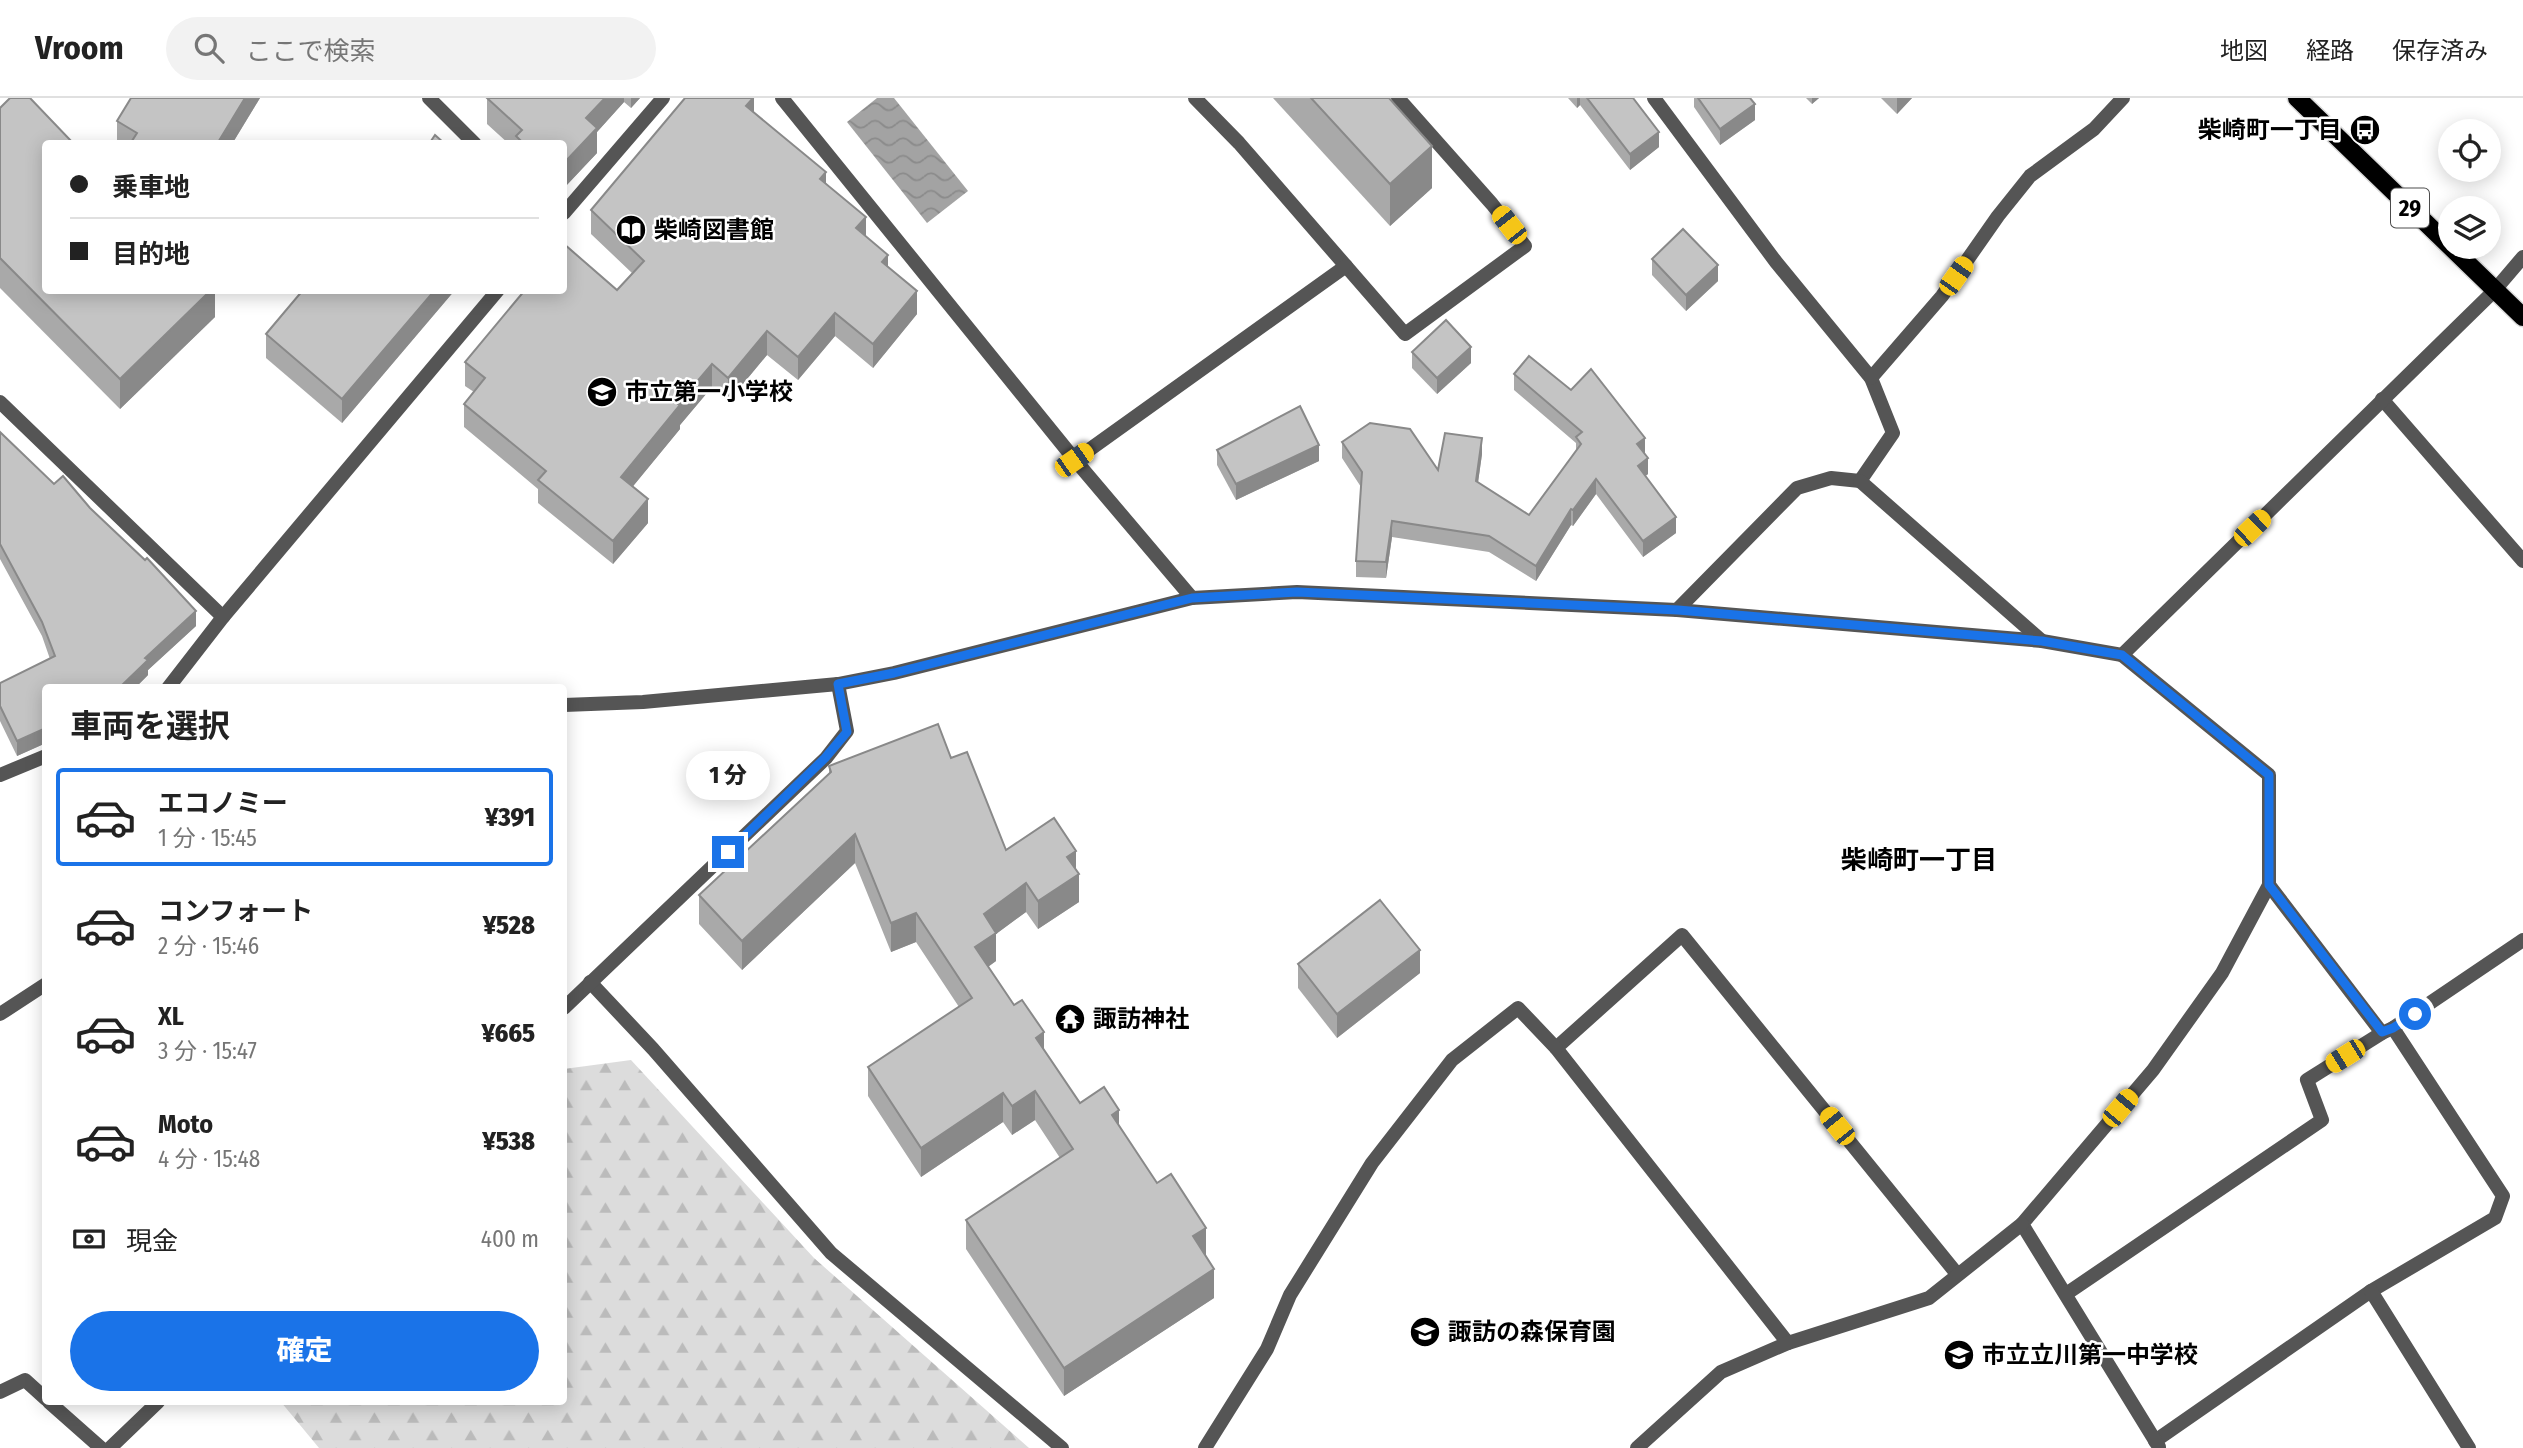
<!DOCTYPE html>
<html lang="ja">
<meta charset="utf-8">
<style>
:root{--surface:#fff;--page:#f2f2f2;--text:#222;--muted:#767676;--line:#e0e0e0;--accent:#1a73e8}
body{margin:0;font-family:"Fira Sans Condensed","Noto Sans JP",sans-serif;background:var(--page);color:var(--text);height:100vh;display:flex;flex-direction:column;font-size:26px;white-space:nowrap}
*{box-sizing:border-box;margin:0}
p{font-size:23px;color:var(--muted)}
.icon{flex:none;width:38px;height:38px;fill:none;stroke:currentColor;stroke-width:2;stroke-linecap:round;stroke-linejoin:round}
.map{position:relative;flex:1;overflow:hidden}
.panel{position:absolute;left:42px;top:586px;width:525px;height:721px;display:flex;flex-direction:column;background:var(--surface);border-radius:7px;box-shadow:0 4px 18px #0003}
.panel>*{flex:none}
.guide{position:absolute;left:42px;top:42px;width:525px;height:154px;border-radius:7px;box-shadow:0 4px 18px #0003;display:grid;align-content:center;height:154px;padding:0 28px;background:var(--surface)}
.tools{position:absolute;left:2438px;top:21px;display:grid;gap:14px}
.tools a{display:grid;place-items:center;width:63px;height:63px;border-radius:50%;background:var(--surface);box-shadow:0 4px 18px #0003;font-size:35px}
.end{position:absolute;width:32px;height:32px;margin:-16px;border:9px solid #1a73e8;background:#fff;box-shadow:0 0 0 4px #fff}
.from{border-radius:50%}
.bubble{position:absolute;height:49px;border-radius:24px;background:var(--surface);box-shadow:0 4px 18px #0003;font-size:23px;font-weight:800;line-height:49px;text-align:center}
.car{position:absolute;width:21px;height:42px;margin:-21px -10px;border-radius:9px;box-shadow:0 0 5px 2px #0007;background:linear-gradient(#f5c518 24%,#345 0 40%,#f5c518 0 76%,#345 0 86%,#f5c518 0)}
.guide b{display:flex;align-items:center;gap:24px;height:66px;font-size:26px}
.guide b+b{border-top:2px solid var(--line)}
.guide i{width:18px;height:18px;background:var(--text)}
ul{padding:0;list-style:none}
li{display:flex;align-items:center;gap:21px;height:98px;margin:0 14px 10px;padding:0 14px;border:4px solid transparent;border-radius:7px}
li div{flex:1}
li b{display:block;font-size:26px}
li em{font-style:normal;font-weight:800}
li.active{border-color:var(--accent)}
li>.icon{width:63px;height:63px;stroke-width:1.5}
h2{padding:0 28px;font-size:32px;line-height:84px}
.pay{display:flex;align-items:center;gap:18px;height:77px;padding:0 28px;font-size:26px}
.pay p{margin-inline-start:auto}
.primary-button{display:flex;gap:14px;margin-top:auto;padding:14px 28px}
.primary-button a{flex:1;height:80px;border-radius:42px;background:var(--accent);color:#fff;font-size:28px;font-weight:800;line-height:80px;text-align:center}
header{display:flex;align-items:center;gap:42px;box-sizing:border-box;height:98px;padding:0 35px;background:var(--surface);border-bottom:2px solid var(--line)}
header strong{font-size:33px}
nav{display:flex;gap:38px;margin-inline-start:auto;font-size:24px}
.search{width:490px;height:63px;background:var(--page);display:flex;align-items:center;gap:18px;box-sizing:border-box;padding:0 24px;border-radius:38px;color:var(--muted);font-size:26px}
.map>svg:first-child{display:block}
.forest{fill:url(#forest-firs)}
.water{fill:url(#water-waves)}
.lines{fill:none;stroke-linecap:round;stroke-linejoin:round}
.primary-casing{stroke:#dbdbdb;stroke-width:21}
.street{stroke:#555;stroke-width:14}
.primary{stroke:#000;stroke-width:18}
.wall{fill:#a9a9a9}
.shaded-wall{fill:#898989}
.building{fill:#c4c4c4;stroke:#898989;stroke-width:2}
.route{stroke:#1a73e8;stroke-width:9}
.labels{text-anchor:middle;stroke-width:5;stroke-linejoin:round;paint-order:stroke}
.shield{fill:#fff;stroke:#4c4c4c;stroke-width:2}
.shield-label{font-size:23px;font-weight:bold;fill:#000}
.poi-label{font-size:24px;font-weight:bold;fill:#000;stroke:#fff;text-anchor:start}
.neighbourhood-label{font-size:26px;font-weight:bold;fill:#000;stroke:#fff}
</style>
<header>
<strong>Vroom</strong>
<div class="search"><svg class="icon" aria-label="search" viewBox="0 0 24 24"><circle cx="10" cy="10" r="6"/><path d="M15 15l6 6"/></svg>ここで検索</div>
<nav><a>地図</a><a>経路</a><a>保存済み</a></nav>
</header>
<div class="map">
<svg width="2523" height="1350" viewBox="0 0 2523 1350">
<defs>
<pattern id="forest-firs" width="22" height="20" patternUnits="userSpaceOnUse" patternTransform="scale(1.75)"><rect width="22" height="20" fill="#dcdcdc"/><path d="M5 1l3.5 6h-7zM16 11l3.5 6h-7z" fill="#bbb"/></pattern>
<pattern id="water-waves" width="16" height="10" patternUnits="userSpaceOnUse" patternTransform="scale(1.75)"><rect width="16" height="10" fill="#a3a3a3"/><path d="M0 5q4-4 8 0t8 0" fill="none" stroke="#8b8b8b"/></pattern>
</defs>
<rect width="100%" height="100%" fill="#fff"/>
<path class="forest" d="M631 962 814 1160 1029 1350H319L281 1304H564V971Z"/>
<path class="water" d="M877 0H894L968 93 927 125 847 24Z"/>
<g class="lines">
<g class="primary-casing">
<path id="primary" d="M2297 0 2523 219"/>
</g>
<g class="street">
<path d="M429 0 475 46"/>
<path d="M782 0 1075 362 1192 500"/>
<path d="M1195 0 1239 45 1405 236 1525 148 1492 106 1398 0"/>
<path d="M1654 0 1776 164 1871 280 1893 335 1860 383 1831 380 1797 390 1677 512"/>
<path d="M564 115 663 0"/>
<path d="M1871 280 1942 198 1998 118 2030 78 2094 31 2123 0"/>
<path d="M2382 301 2523 463"/>
<path d="M0 304 223 519"/>
<path d="M1075 362 1346 168"/>
<path d="M1860 383 2042 543"/>
<path d="M2122 557 2269 677V787L2382 935 2393 930 2503 1098 2495 1120 2371 1193 2155 1343"/>
<path d="M168 590 223 519 498 192"/>
<path d="M564 607 643 604 838 586 894 575 1192 500 1297 494 1677 512 2042 543 2122 557 2494 193 2523 159"/>
<path d="M0 677 46 658"/>
<path d="M590 884 653 951 831 1155 1062 1350"/>
<path d="M564 910 826 660 847 633 838 586"/>
<path d="M0 916 46 886"/>
<path d="M2393 930 2523 842"/>
<path d="M2371 1193 2469 1350"/>
<path d="M2066 1196 2322 1022 2307 982 2382 935"/>
<path d="M1788 1245 1556 950 1682 837 1957 1176"/>
<path d="M0 1294 25 1282 46 1301"/>
<path d="M49 1304 101 1350"/>
<path d="M2159 1349 2022 1126 2153 972 2222 875 2269 787"/>
<path d="M110 1350 158 1304"/>
<path d="M1205 1350 1267 1251 1290 1197 1372 1065 1452 962 1518 910 1556 950"/>
<path d="M1637 1350 1721 1274 1788 1245 1929 1200 2022 1126"/>
</g>
<use href="#primary" class="primary"/>
</g>
<g class="wall">
<path d="M131 0H260L232 46H117V23Z"/>
<path d="M487 0H640L631 10 624 4 597 34V55L564 90V46H509L487 26Z"/>
<path d="M754 0V15L826 85 866 138 888 170 917 216 873 270 835 238 798 282 767 257 728 304 712 289 680 327V331L632 389 648 425 613 466 538 405V391L464 329V306L474 294 465 288V264L617 192 632 175 591 136V112Z"/>
<path d="M1273 0H1389L1432 90 1390 128Z"/>
<path d="M1568 0H1633L1659 49 1630 72 1580 7 1577 10Z"/>
<path d="M1694 0H1750L1755 22 1720 47 1694 9Z"/>
<path d="M1806 0H1819L1812 6Z"/>
<path d="M1881 0H1912L1897 16Z"/>
<path d="M0 10 215 192V219L120 311 0 190Z"/>
<path d="M1652 161 1718 183 1686 213 1652 177Z"/>
<path d="M303 192H455L342 325 266 260V236Z"/>
<path d="M1412 254 1471 265 1437 296 1412 270Z"/>
<path d="M1514 276 1645 356 1648 376 1645 378 1676 435 1643 459 1596 396 1573 428 1571 427 1536 483 1489 454 1392 439 1386 480 1356 479V463L1361 389 1342 360V344L1438 372 1482 356 1478 384 1529 417 1576 353V345L1514 292Z"/>
<path d="M0 334 54 386 90 410 196 528 148 572V577L135 590H46V645L17 658 0 623V585L50 561 42 538 0 461Z"/>
<path d="M1217 352 1319 363 1236 402 1217 367Z"/>
<path d="M951 660 1006 752 1076 771 1079 804 1038 831 1026 814 996 836V863L988 869 1080 1005 1119 1028 1206 1158 1214 1200 1064 1298 966 1151V1122L1060 1060 1035 1022 1012 1037 1003 1024 921 1079 868 998V969L959 909 916 844 891 854 855 765 742 872 699 826V797L829 675V668Z"/>
<path d="M1298 866 1420 875 1337 940 1298 890Z"/>
</g>
<g class="shaded-wall">
<path d="M245 0H260L232 46H217Z"/>
<path d="M605 0H624V4L597 34V55L564 90V65L586 20Z"/>
<path d="M631 0H640L631 10Z"/>
<path d="M753 0H754V23L746 8Z"/>
<path d="M1577 0H1580V7L1577 10Z"/>
<path d="M1812 0H1819L1812 6Z"/>
<path d="M1897 0H1912L1897 16Z"/>
<path d="M1755 6V22L1720 47V31Z"/>
<path d="M1659 34V49L1630 72V56Z"/>
<path d="M1432 48V90L1390 128V86Z"/>
<path d="M826 74V97L820 81Z"/>
<path d="M866 119V142L856 130Z"/>
<path d="M888 157V180L882 164Z"/>
<path d="M1718 167V183L1686 213V197Z"/>
<path d="M211 192H215V219L120 311V281Z"/>
<path d="M435 192H455L342 325V301Z"/>
<path d="M917 193V216L873 270V246Z"/>
<path d="M835 215V238L798 282V259Z"/>
<path d="M767 233V257L728 304V280Z"/>
<path d="M1471 249V265L1437 296V280Z"/>
<path d="M712 266V289L680 327V331L621 403V379L678 306Z"/>
<path d="M1482 340V356L1476 399V383Z"/>
<path d="M1645 340V356L1637 346Z"/>
<path d="M1319 347V363L1236 402V386Z"/>
<path d="M1648 360V376L1638 384V368Z"/>
<path d="M1596 381V396L1573 428V412Z"/>
<path d="M648 401V425L613 466V443Z"/>
<path d="M1571 411V427L1536 483V468Z"/>
<path d="M1676 419V435L1643 459V443Z"/>
<path d="M1392 423V439L1386 480V464Z"/>
<path d="M196 513V528L148 572V577L135 590H119L145 560Z"/>
<path d="M46 630V645L17 658V643Z"/>
<path d="M855 736V765L742 872V843Z"/>
<path d="M1076 753V778L1079 776V804L1038 831V803L1067 759Z"/>
<path d="M1026 785V814L996 836V863L975 878V849L984 816Z"/>
<path d="M916 815V844L891 854V825Z"/>
<path d="M1420 852V875L1337 940V916Z"/>
<path d="M1044 934V963L1036 940Z"/>
<path d="M1035 993V1022L1012 1037V1008Z"/>
<path d="M1003 995V1024L921 1079V1050Z"/>
<path d="M1119 1012V1040L1112 1017Z"/>
<path d="M1206 1130V1159L1193 1138Z"/>
<path d="M1214 1171V1200L1064 1298V1270Z"/>
</g>
<g class="building">
<path d="M10 0H30L74 46H46V192H211L120 281 0 160V10Z"/>
<path d="M131 0H245L217 46H130L137 35 117 23Z"/>
<path d="M487 0H605L586 20 597 30 564 65V46H524L516 38 522 32Z"/>
<path d="M685 0H753L746 8 826 74 820 81 866 119 856 130 888 157 882 164 917 193 873 246 835 215 798 259 767 233 728 280 712 266 678 306 680 307 621 379 648 401 613 443 538 382 546 373 464 306 485 280 465 264 525 192H564V146L617 192 644 163 591 112Z"/>
<path d="M1311 0H1389L1432 48 1390 86Z"/>
<path d="M1587 0H1633L1659 34 1630 56Z"/>
<path d="M1698 0H1750L1755 6 1720 31Z"/>
<path d="M435 37 445 46H429Z"/>
<path d="M1683 131 1718 167 1686 197 1652 161Z"/>
<path d="M303 192H435L342 301 266 236Z"/>
<path d="M1446 222 1471 249 1437 280 1412 254Z"/>
<path d="M1529 258 1571 292 1591 271 1645 340 1637 346 1648 360 1638 368 1676 419 1643 443 1596 381 1573 412 1571 411 1536 468 1489 438 1392 423 1386 464 1356 463 1362 374 1342 344 1370 325 1410 331 1438 372 1445 335 1482 340 1476 383 1529 417 1581 346 1576 339 1582 334 1514 276Z"/>
<path d="M1300 308 1319 347 1236 386 1217 352Z"/>
<path d="M0 334 54 386 63 378 90 410 145 462 147 460 196 513 145 560 148 562 119 590H46V630L17 643 0 608V585L55 558 42 524 0 446Z"/>
<path d="M938 626 951 660 967 654 1006 752 1054 720 1076 753 1067 759 1079 776 1038 803 1026 785 984 816 996 835 975 849 1014 907 1022 902 1044 934 1036 940 1080 1005 1104 989 1119 1012 1112 1017 1157 1085 1171 1076 1206 1130 1193 1138 1214 1171 1064 1270 966 1122 1073 1051 1035 993 1012 1008 1003 995 921 1050 868 969 972 900 916 815 891 825 855 736 742 843 699 797 831 674 829 668Z"/>
<path d="M1380 802 1420 852 1337 916 1298 866Z"/>
</g>
<g class="lines">
<path class="route" d="M728 754 825 660 847 634 838 586 894 575 1192 500 1297 494 1678 512 2042 543 2122 557 2269 677V787L2382 934 2393 930 2415 916"/>
</g>
<defs>
<g id="bus-disc" transform="scale(1.575)"><circle r="9.5" fill="#000" stroke="#fff"/><path d="M-5-6H5V4H4V6H2V4H-2V6H-4V4H-5ZM-3.5-4V0h7V-4ZM-3.5 1.2v1.5H-2V1.2ZM2 1.2v1.5H3.5V1.2Z" fill="#fff"/></g>
<g id="library-disc" transform="scale(1.575)"><circle r="9.5" fill="#000" stroke="#fff"/><path d="M-6-4Q-3-5.5-.7-3.5V5Q-3 3-6 4ZM6-4Q3-5.5 .7-3.5V5Q3 3 6 4Z" fill="#fff"/></g>
<g id="school-disc" transform="scale(1.575)"><circle r="9.5" fill="#000" stroke="#fff"/><path d="M0-5L7-2L0 1L-7-2ZM-4 1L0 2.5L4 1V4Q0 6-4 4Z" fill="#fff"/></g>
<g id="temple-disc" transform="scale(1.575)"><circle r="9.5" fill="#000" stroke="#fff"/><path d="M0-6L5-2H3V0L6.5 2.5H4V6H1.5V3h-3V6H-4V2.5H-6.5L-3 0V-2H-5Z" fill="#fff"/></g>
</defs>
<g fill-rule="evenodd">
<use href="#bus-disc" x="2365" y="32"/>
<use href="#library-disc" x="631" y="132"/>
<use href="#school-disc" x="602" y="294"/>
<use href="#temple-disc" x="1070" y="921"/>
<use href="#school-disc" x="1425" y="1234"/>
<use href="#school-disc" x="1959" y="1257"/>
</g>
<g class="labels">
<rect class="shield" x="2391" y="90.5" width="38" height="39" rx="5"/>
<g class="shield-label">
<text x="2410" y="118">29</text>
</g>
<g class="poi-label">
<text x="2342" y="40" text-anchor="end">柴崎町一丁目</text>
<text x="654" y="140">柴崎図書館</text>
<text x="625" y="302">市立第一小学校</text>
<text x="1093" y="929">諏訪神社</text>
<text x="1448" y="1242">諏訪の森保育園</text>
<text x="1982" y="1265">市立立川第一中学校</text>
</g>
<g class="neighbourhood-label">
<text x="1919" y="771">柴崎町一丁目</text>
</g>
</g>
</svg>
<div class="tools">
<a><svg class="icon" aria-label="locate" viewBox="0 0 24 24"><circle cx="12" cy="12" r="6"/><path d="M12 2v4M12 18v4M2 12h4M18 12h4"/></svg></a>
<a><svg class="icon" aria-label="layers" viewBox="0 0 24 24"><path d="M12 4l9 5-9 5-9-5zM3 14l9 5 9-5"/></svg></a>
</div>
<i class="end from" style="left:2415px;top:916px"></i>
<i class="end" style="left:728px;top:754px"></i>
<div class="bubble" style="left:686px;top:653px;width:84px">1 分</div>
<i class="car" style="left:1509px;top:127px;rotate:322deg"></i>
<i class="car" style="left:1956px;top:178px;rotate:35deg"></i>
<i class="car" style="left:1074px;top:362px;rotate:55deg"></i>
<i class="car" style="left:2252px;top:430px;rotate:46deg"></i>
<i class="car" style="left:2345px;top:958px;rotate:238deg"></i>
<i class="car" style="left:2120px;top:1010px;rotate:40deg"></i>
<i class="car" style="left:1837px;top:1028px;rotate:321deg"></i>
<div class="guide">
<b><i class="from"></i>乗車地</b>
<b><i></i>目的地</b>
</div>
<section class="panel">
<h2>車両を選択</h2>
<ul>
<li class="active"><svg class="icon" aria-label="car" viewBox="0 0 24 24"><path d="M5 17H2v-5l4-1 3-4h7l3 4 3 1v5h-3M9 17h6M6 11h13"/><circle cx="7" cy="17" r="2"/><circle cx="17" cy="17" r="2"/></svg><div><b>エコノミー</b><p>1 分 · 15:45</p></div><em>¥391</em></li>
<li><svg class="icon" aria-label="car" viewBox="0 0 24 24"><path d="M5 17H2v-5l4-1 3-4h7l3 4 3 1v5h-3M9 17h6M6 11h13"/><circle cx="7" cy="17" r="2"/><circle cx="17" cy="17" r="2"/></svg><div><b>コンフォート</b><p>2 分 · 15:46</p></div><em>¥528</em></li>
<li><svg class="icon" aria-label="car" viewBox="0 0 24 24"><path d="M5 17H2v-5l4-1 3-4h7l3 4 3 1v5h-3M9 17h6M6 11h13"/><circle cx="7" cy="17" r="2"/><circle cx="17" cy="17" r="2"/></svg><div><b>XL</b><p>3 分 · 15:47</p></div><em>¥665</em></li>
<li><svg class="icon" aria-label="car" viewBox="0 0 24 24"><path d="M5 17H2v-5l4-1 3-4h7l3 4 3 1v5h-3M9 17h6M6 11h13"/><circle cx="7" cy="17" r="2"/><circle cx="17" cy="17" r="2"/></svg><div><b>Moto</b><p>4 分 · 15:48</p></div><em>¥538</em></li>
</ul>
<div class="pay"><svg class="icon" aria-label="cash" viewBox="0 0 24 24"><path d="M3 7h18v10H3z"/><circle cx="12" cy="12" r="2"/></svg>現金<p>400 m</p></div>
<div class="primary-button"><a>確定</a></div>
</section>
</div>
